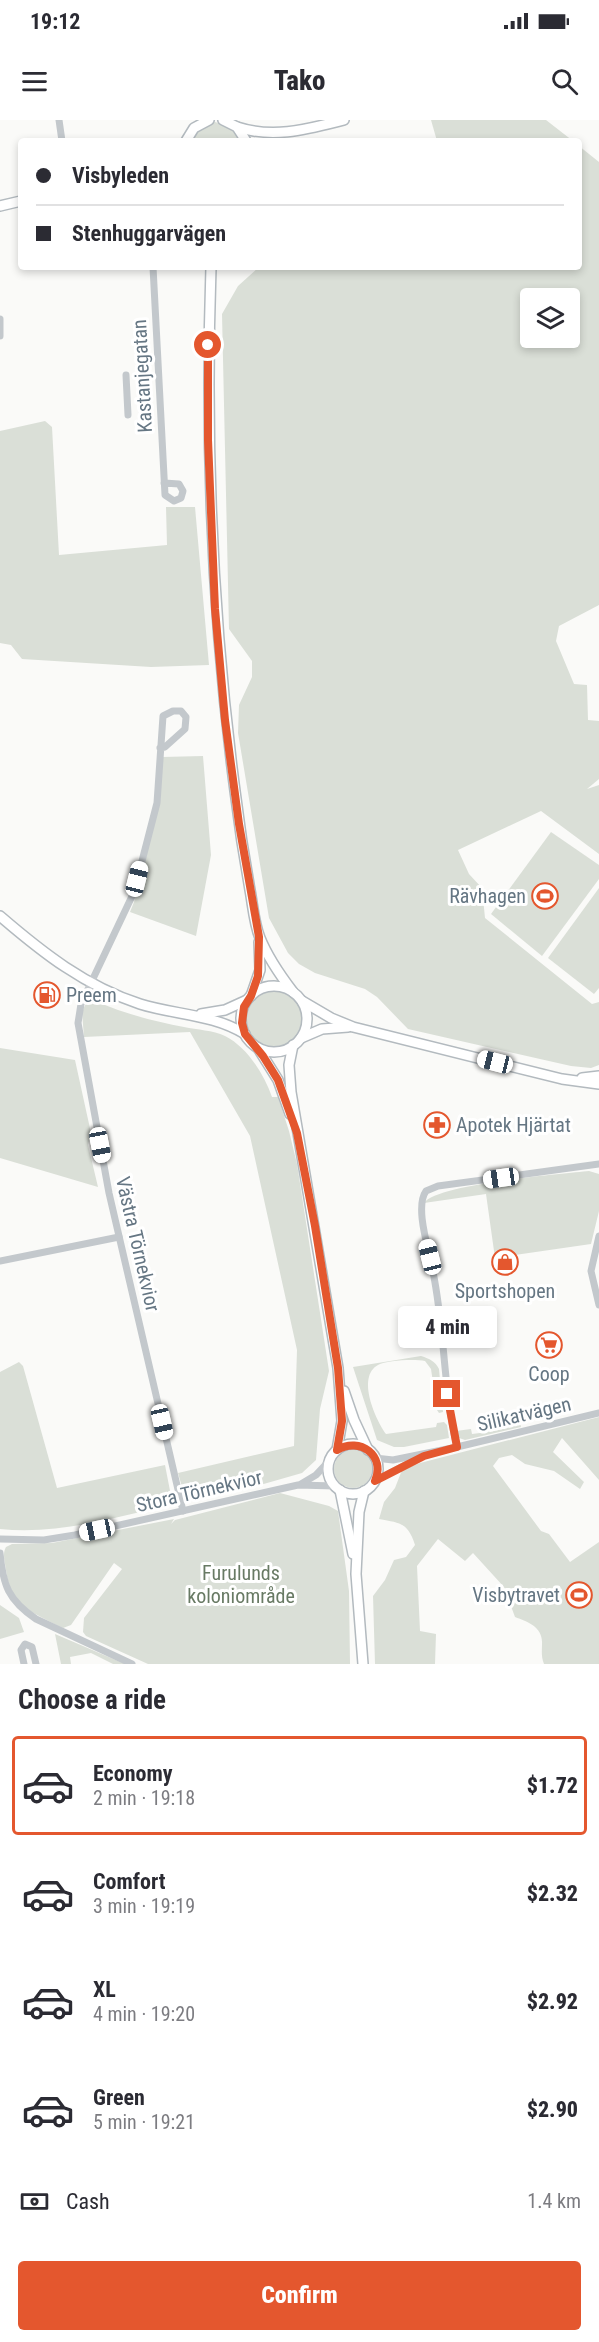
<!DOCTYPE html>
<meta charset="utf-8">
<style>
:root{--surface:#fff;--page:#f7f7f7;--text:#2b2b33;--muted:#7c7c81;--line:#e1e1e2;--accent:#e4572e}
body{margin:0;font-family:"Roboto Condensed",sans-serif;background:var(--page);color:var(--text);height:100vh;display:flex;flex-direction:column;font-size:22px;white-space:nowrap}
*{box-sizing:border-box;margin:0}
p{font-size:20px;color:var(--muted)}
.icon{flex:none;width:33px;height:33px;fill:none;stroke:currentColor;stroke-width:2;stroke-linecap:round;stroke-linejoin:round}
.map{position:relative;height:1544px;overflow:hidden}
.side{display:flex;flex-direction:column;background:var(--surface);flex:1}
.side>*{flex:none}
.guide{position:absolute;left:18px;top:18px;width:564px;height:132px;border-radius:6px;box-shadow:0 3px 9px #0003;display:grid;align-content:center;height:132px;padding:0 18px;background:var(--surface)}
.tools{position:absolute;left:520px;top:168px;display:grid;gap:12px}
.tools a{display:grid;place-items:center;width:60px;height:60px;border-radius:6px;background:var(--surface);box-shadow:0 3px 9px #0003;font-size:30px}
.end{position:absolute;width:27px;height:27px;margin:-14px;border:8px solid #e4572e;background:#fff;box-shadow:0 0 0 3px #fff}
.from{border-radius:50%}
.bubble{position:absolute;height:42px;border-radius:6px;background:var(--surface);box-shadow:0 3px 9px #0003;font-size:20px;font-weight:800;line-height:42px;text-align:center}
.car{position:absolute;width:18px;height:36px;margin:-18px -9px;border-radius:8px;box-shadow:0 0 4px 2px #0007;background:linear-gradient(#fff 24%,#345 0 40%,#fff 0 76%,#345 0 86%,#fff 0)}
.guide b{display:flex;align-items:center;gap:21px;height:57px;font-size:22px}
.guide b+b{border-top:2px solid var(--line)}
.guide i{width:15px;height:15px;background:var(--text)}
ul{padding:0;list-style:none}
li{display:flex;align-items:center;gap:18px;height:99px;margin:0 12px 9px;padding:0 6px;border:3px solid transparent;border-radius:6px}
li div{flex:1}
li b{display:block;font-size:22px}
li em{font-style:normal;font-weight:800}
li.on{border-color:var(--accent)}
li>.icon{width:54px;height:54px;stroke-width:1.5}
h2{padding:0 18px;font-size:27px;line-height:72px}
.pay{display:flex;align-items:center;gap:15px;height:66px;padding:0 18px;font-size:22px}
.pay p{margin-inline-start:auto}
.cta{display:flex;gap:12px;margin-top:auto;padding:12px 18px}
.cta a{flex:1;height:69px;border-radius:6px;background:var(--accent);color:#fff;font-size:24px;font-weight:800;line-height:69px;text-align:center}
.status{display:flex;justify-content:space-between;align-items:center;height:42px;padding:0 30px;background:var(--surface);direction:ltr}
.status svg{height:16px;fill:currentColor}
header{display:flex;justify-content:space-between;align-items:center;height:78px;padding:0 18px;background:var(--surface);font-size:27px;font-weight:800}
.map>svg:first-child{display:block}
.green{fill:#dadfd7;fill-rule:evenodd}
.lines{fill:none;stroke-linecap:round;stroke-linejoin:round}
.secondary-casing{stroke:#b3babf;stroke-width:12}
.street{stroke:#c3c8cc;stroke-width:7}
.secondary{stroke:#fff;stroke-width:9}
.route{stroke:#e4572e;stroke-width:8}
.labels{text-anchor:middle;stroke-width:6;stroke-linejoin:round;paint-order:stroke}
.street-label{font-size:20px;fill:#657683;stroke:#fff}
.poi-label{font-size:20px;fill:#657683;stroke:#fff;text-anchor:end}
.park-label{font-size:20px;fill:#687a64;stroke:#fff}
</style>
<div class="status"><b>19:12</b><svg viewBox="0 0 49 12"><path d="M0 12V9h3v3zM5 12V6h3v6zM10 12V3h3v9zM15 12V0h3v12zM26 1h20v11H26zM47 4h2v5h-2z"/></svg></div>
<header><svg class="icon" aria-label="menu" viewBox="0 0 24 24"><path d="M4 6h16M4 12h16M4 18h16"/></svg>Tako<svg class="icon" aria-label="search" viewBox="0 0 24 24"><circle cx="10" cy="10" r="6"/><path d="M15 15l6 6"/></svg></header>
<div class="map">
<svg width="599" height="1544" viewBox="0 0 599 1544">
<rect width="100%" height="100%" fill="#fafaf8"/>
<g class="green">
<path d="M431 0H546L573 21H437Z"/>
<path d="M215 2 231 7 242 21H189C195 11 203 4 215 2Z"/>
<path d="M579 26 599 42V485L559 506 556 521 574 564 587 565 588 600 599 601V659L587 669 599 665V734L541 691 458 730 469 754 482 768 485 798 592 884 599 882V945L591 948 571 946 408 909 377 877 365 869 315 853 299 844 288 833 269 798 238 613 239 585 252 557V541L229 509 222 194 238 166 259 147H579ZM531 178H570V218H531Z"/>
<path d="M45 301 52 307 59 435 167 425 166 387H195L209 545 151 547 22 539 11 525 0 523V311Z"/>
<path d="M203 636 211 735 196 816 130 792 134 782 160 681 162 637Z"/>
<path d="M551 712 599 745V759L542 836 491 794Z"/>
<path d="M599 768V868L594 874 548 838Z"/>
<circle cx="274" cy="899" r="28"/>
<path d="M88 879H92C120 893 153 901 184 907 197 910 213 910 225 916 247 927 264 954 272 977H278L289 1011 297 1044 329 1251 320 1289 316 1340 302 1353 253 1367 189 1381 184 1374 178 1353 294 1326 297 1230 250 1016 190 912 84 917 82 892Z"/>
<path d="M0 928 75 940 91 1013 88 1025 98 1067 0 1038Z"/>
<path d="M589 1051 599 1054V1091L591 1124 495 1138 486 1074 424 1083C436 1064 561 1054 589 1051Z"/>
<path d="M421 1236C430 1239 435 1241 439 1249L443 1292 439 1293 437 1290 431 1249 425 1241C415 1239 387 1240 378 1245 356 1257 376 1300 386 1314L436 1307 437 1303 444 1302 447 1305 449 1318 404 1327H394L377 1320 353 1247Z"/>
<path d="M19 1242 23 1246 57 1368 165 1345 172 1381 169 1385C114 1398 57 1415 0 1409V1252Z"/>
<path d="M599 1297V1360L562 1318 553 1332 584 1362 580 1369 554 1351 525 1344 512 1335 499 1338 493 1346 541 1411 549 1414 570 1442 599 1422V1544H544C541 1537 542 1531 542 1524 543 1507 528 1502 515 1497L504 1467 473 1433 465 1441 438 1419 417 1446 420 1511 436 1514 435 1544H375L373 1476 385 1460 394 1440 406 1437 415 1425C408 1403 401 1403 379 1399L384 1382 395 1368 402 1350 420 1343Z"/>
<path d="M520 1302 521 1307 465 1320 459 1318 456 1311 471 1309 472 1314 488 1312V1306Z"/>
<circle cx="353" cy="1349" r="19"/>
<path d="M280 1373 329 1386 338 1391 349 1471 350 1544H148L86 1516 83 1512 84 1498 122 1449 114 1443 71 1505 63 1508C35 1494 10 1486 6 1450 5 1442 2 1434 6 1427L12 1424 52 1423 174 1399 171 1404 175 1400Z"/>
<path d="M0 1485 19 1498 24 1512 0 1519Z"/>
<path d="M55 1514 125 1544H113L91 1533 70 1537 71 1544H61Z"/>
</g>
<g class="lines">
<g class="secondary-casing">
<g id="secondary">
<path d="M223 0 237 7 246 21"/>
<path d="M237 7C274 19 308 9 344 0"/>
<path d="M186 21 194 8 209 0"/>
<path d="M0 86 21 81"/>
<path d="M211 147C205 323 212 497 235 671 239 704 244 737 250 770 253 786 254 803 260 818 268 838 280 855 293 872"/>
<path d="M0 796C43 833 85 866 140 884 175 895 213 894 245 914"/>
<circle cx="274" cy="899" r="33"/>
<path d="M251 876 260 850 259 822"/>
<path d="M302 881 331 898 353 907 562 959 599 964"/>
<path d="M201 894 225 890 247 880"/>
<path d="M301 918 322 909 348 907"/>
<path d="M293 925 289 945 291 972 338 1248 342 1301 337 1330"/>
<path d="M258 928 278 960 290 994"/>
<path d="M582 958 599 956"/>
<path d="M344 1271 354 1300 368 1330"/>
<circle cx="353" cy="1349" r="25"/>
<path d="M340 1370 353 1434"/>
<path d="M363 1544 356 1454 359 1392 364 1371"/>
</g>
</g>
<g class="street">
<path d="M59 0 62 21"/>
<path d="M153 147 165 375 174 381 181 378 183 371 179 364 164 363"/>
<path d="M0 199V216"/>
<path d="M126 255 128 295"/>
<path d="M160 628 165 627 185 609 186 597 181 591H173L163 596 157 683 134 772 81 884 78 903 109 1073 183 1391"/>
<path d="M599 1116 591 1151 599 1185"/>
<path d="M0 1141 119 1117"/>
<path d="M457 1327 599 1293"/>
<path d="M375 1338 393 1340 457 1327C443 1269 445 1210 433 1152 430 1132 414 1088 426 1071L438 1066 599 1044"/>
<path d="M375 1361 416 1339"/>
<path d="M301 1364 316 1355 331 1339"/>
<path d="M0 1419 44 1420 75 1415 298 1365 335 1366"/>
<path d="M0 1433C3 1465 8 1480 36 1499L132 1544"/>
<path d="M24 1544 21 1530 25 1524 32 1527 36 1544"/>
</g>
<use href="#secondary" class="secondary"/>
</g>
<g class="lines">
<path class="route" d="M208 225V320L215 489 225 600 239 704 259 817 258 856 251 876 244 887 242 903 245 914 263 936 278 960 297 1013 315 1106 338 1248 342 1301 337 1330C360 1316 386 1336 375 1361L424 1336 457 1327 447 1274"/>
</g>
<defs>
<g id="stadium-ring" transform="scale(1.35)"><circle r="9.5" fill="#fff" stroke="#e4572e" stroke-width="1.5"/><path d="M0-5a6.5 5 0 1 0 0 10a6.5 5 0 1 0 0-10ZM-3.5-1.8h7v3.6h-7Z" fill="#e4572e"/></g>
<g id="fuel-ring" transform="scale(1.35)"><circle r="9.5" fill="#fff" stroke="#e4572e" stroke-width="1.5"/><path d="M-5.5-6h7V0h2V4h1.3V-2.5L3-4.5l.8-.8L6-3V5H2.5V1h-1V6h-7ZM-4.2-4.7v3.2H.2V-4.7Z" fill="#e4572e"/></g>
<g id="pharmacy-ring" transform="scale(1.35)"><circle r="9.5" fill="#fff" stroke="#e4572e" stroke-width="1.5"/><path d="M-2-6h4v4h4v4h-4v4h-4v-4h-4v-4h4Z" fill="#e4572e"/></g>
<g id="shop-ring" transform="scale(1.35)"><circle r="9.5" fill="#fff" stroke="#e4572e" stroke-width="1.5"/><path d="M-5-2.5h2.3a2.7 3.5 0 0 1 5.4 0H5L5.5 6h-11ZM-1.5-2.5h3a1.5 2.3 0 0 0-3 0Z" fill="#e4572e"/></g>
<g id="supermarket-ring" transform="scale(1.35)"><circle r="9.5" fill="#fff" stroke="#e4572e" stroke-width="1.5"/><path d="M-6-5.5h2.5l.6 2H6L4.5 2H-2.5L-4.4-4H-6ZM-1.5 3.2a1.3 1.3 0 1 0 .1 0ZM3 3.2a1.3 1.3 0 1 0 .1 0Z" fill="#e4572e"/></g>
</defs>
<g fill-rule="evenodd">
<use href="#stadium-ring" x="545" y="776"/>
<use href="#fuel-ring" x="47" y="875"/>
<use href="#pharmacy-ring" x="437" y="1005"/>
<use href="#shop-ring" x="505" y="1142"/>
<use href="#supermarket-ring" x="549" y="1225"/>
<use href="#stadium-ring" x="579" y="1475"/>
</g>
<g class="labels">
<g class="street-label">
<text transform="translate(142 256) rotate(-93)" y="7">Kastanjegatan</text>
<text transform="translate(138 1124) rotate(77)" y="7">Västra Törnekvior</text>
<text transform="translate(524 1294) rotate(-13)" y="7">Silikatvägen</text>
<text transform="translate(199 1371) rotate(-13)" y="7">Stora Törnekvior</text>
</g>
<g class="poi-label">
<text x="526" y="783">Rävhagen</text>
<text x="66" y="882" text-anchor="start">Preem</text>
<text x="456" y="1012" text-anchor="start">Apotek Hjärtat</text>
<text x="505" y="1178" text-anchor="middle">Sportshopen</text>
<text x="549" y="1261" text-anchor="middle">Coop</text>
<text x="560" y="1482">Visbytravet</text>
</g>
<g class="park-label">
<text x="241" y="1460">Furulunds<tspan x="241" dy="23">koloniområde</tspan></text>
</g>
</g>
</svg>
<div class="tools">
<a><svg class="icon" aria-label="layers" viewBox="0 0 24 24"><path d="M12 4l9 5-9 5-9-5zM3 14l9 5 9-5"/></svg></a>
</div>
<i class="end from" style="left:208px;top:225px"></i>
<i class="end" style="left:447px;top:1274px"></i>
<div class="bubble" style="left:398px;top:1186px;width:99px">4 min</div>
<i class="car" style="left:137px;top:759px;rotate:14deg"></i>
<i class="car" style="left:495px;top:942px;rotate:284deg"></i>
<i class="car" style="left:100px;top:1025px;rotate:169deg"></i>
<i class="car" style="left:501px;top:1058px;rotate:262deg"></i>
<i class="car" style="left:430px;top:1137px;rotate:346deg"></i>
<i class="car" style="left:162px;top:1302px;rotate:167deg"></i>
<i class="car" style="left:97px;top:1410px;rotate:258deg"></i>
<div class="guide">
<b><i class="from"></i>Visbyleden</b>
<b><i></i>Stenhuggarvägen</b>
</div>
</div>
<section class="side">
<h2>Choose a ride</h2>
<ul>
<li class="on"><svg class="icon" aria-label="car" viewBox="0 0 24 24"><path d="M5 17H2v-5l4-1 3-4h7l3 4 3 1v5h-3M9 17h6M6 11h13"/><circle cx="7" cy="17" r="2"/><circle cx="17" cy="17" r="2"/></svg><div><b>Economy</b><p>2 min · 19:18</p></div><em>$1.72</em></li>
<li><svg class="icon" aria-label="car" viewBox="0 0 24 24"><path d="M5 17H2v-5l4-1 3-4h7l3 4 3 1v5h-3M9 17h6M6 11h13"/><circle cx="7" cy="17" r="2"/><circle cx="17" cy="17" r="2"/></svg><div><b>Comfort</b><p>3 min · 19:19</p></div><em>$2.32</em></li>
<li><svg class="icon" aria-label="car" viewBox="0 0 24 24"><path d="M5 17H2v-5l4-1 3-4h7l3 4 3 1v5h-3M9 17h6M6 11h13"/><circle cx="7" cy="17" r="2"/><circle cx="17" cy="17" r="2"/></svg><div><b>XL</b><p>4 min · 19:20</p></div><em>$2.92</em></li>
<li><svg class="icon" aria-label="car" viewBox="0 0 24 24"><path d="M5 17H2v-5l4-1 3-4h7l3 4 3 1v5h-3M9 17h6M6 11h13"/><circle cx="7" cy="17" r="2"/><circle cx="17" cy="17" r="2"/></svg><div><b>Green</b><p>5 min · 19:21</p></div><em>$2.90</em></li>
</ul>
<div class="pay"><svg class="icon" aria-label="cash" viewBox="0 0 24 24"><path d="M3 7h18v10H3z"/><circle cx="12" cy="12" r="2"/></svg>Cash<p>1.4 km</p></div>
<div class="cta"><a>Confirm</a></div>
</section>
